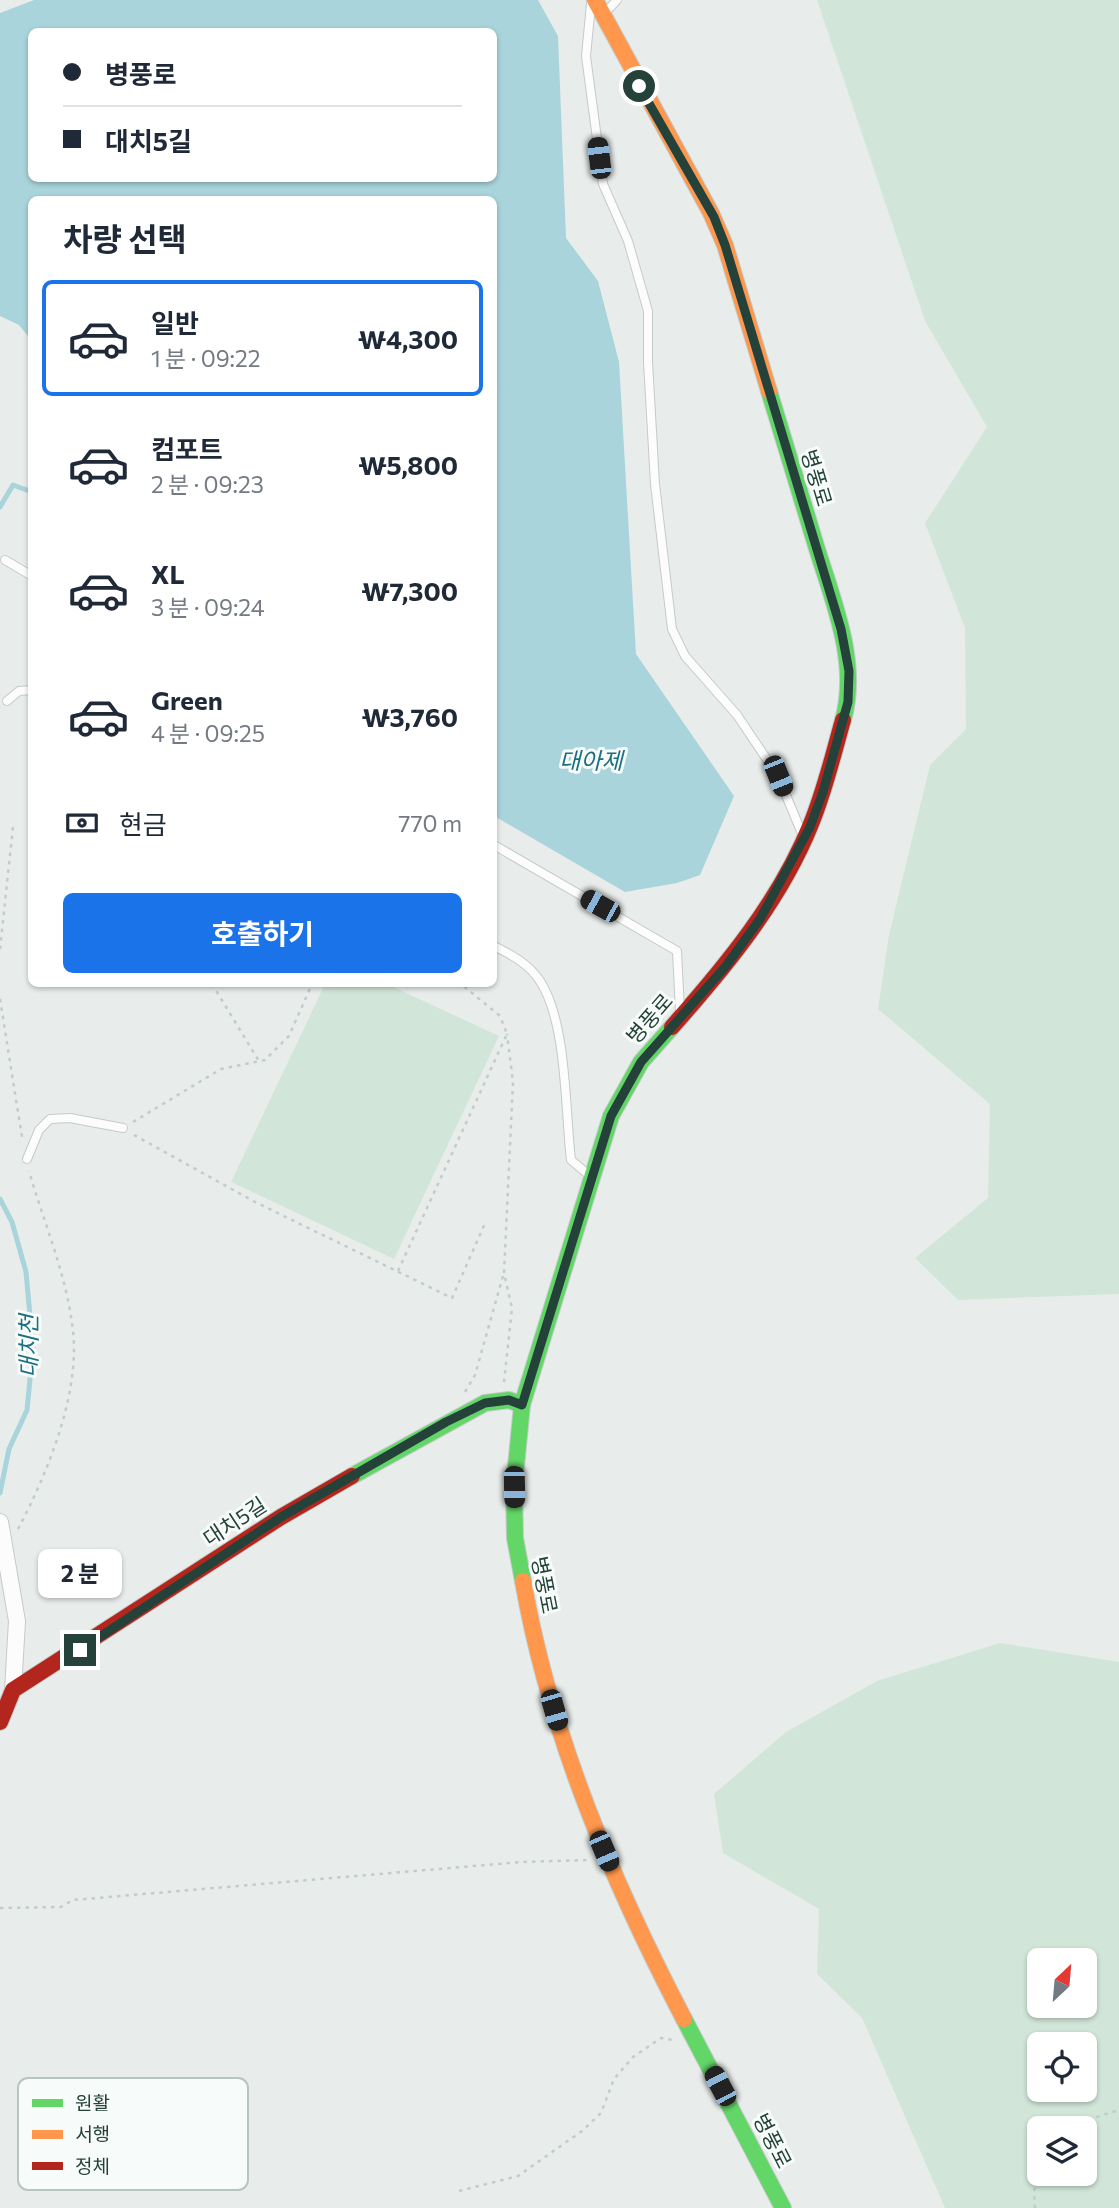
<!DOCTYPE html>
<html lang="ko">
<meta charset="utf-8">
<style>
:root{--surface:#fff;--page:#f6f6f7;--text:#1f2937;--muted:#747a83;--line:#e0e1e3;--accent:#1a73e8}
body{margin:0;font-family:Commissioner,"Noto Sans KR",sans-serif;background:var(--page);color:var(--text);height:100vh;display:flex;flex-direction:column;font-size:26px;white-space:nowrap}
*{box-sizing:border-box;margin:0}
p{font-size:23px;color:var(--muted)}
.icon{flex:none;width:38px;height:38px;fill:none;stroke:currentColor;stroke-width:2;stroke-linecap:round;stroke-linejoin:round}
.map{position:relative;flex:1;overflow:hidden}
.drawer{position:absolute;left:28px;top:196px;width:469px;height:791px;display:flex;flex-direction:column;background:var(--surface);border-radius:10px;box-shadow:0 2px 5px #0004}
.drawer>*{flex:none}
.hud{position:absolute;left:28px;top:28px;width:469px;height:154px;border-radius:10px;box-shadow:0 2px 5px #0004;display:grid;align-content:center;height:154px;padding:0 35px;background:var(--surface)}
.needle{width:46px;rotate:26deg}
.buttons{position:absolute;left:1027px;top:1948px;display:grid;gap:14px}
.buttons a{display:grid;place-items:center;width:70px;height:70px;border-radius:10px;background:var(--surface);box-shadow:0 2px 5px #0004;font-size:35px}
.end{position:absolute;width:32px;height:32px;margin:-16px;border:9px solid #24423a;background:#fff;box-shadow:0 0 0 4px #fff}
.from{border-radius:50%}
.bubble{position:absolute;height:49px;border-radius:10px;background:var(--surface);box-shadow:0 2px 5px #0004;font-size:23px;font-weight:700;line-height:49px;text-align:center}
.car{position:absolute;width:21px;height:42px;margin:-21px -10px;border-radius:9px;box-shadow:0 0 5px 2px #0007;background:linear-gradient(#222 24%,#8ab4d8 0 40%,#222 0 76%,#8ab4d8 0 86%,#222 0)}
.hud b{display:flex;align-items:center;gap:24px;height:66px;font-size:26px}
.hud b+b{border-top:2px solid var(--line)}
.hud i{width:18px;height:18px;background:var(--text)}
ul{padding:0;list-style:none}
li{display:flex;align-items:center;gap:21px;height:116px;margin:0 14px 10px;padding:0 21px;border:4px solid transparent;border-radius:10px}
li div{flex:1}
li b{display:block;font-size:26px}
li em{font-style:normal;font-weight:700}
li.selected{border-color:var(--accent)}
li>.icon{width:63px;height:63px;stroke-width:1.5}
h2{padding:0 35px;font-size:32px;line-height:84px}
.pay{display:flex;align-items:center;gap:18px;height:77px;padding:0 35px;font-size:26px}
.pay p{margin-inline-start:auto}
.action{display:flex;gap:14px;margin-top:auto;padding:14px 35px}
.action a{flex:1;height:80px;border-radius:10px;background:var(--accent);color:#fff;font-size:28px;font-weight:700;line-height:80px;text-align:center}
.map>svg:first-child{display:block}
.green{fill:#d1e6d8;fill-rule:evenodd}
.water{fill:#a9d4db;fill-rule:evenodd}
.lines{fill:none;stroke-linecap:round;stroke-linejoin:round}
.stream{stroke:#a9d4db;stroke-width:5}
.lane-casing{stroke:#c5cac8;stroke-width:10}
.street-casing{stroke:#c5cac8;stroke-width:18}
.fast-casing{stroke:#c3cbc8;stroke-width:18}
.slow-casing{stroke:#c3cbc8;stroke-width:18}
.jam-casing{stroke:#c3cbc8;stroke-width:18}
.path{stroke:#c3ccca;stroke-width:2.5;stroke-dasharray:3.5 5;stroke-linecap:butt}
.lane{stroke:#fcfcfc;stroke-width:8}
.street{stroke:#fcfcfc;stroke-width:16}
.fast{stroke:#63d668;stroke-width:16}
.slow{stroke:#ff974d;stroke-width:16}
.jam{stroke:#b3261e;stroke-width:16}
.route{stroke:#24423a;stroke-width:9}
.labels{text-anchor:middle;stroke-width:6;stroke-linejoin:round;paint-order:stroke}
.street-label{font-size:21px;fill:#24423a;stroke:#f7fbf9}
.water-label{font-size:23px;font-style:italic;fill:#1c6f80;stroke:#f7fbf9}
.key{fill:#f7fbf9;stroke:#b8c4c0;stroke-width:2}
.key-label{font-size:19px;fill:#24423a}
</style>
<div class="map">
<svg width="1119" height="2208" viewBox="0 0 1119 2208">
<rect width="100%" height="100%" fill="#e8edeb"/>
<g class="green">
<path d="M817 0H1119V1294L958 1300 915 1258 988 1198 990 1104 878 1009 889 935 930 765 966 729 965 628 925 523 987 427 925 321Z"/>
<path d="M325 984H387L499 1036 394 1259 231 1182Z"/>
<path d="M1000 1643 1119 1662V2208H945L862 2018 817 1974 819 1909 723 1853 714 1794 786 1732 877 1681ZM1040 1960H1085V2006H1040ZM1085 2044V2090H1040V2044ZM1085 2128V2174H1040V2128Z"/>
</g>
<path class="water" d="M34 0H538L558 36 566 238 598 281 619 362 636 654 734 796 700 875 677 883 625 892 494 816V200H32L31 340 19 325 0 316V13ZM32 32H494V178H32Z"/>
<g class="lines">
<g class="stream">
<path d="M0 507 13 485 32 492"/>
<path d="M0 1199 12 1222 26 1272 33 1348 27 1410 9 1449 0 1493"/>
</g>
<g class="lane-casing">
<g id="lane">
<path d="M591 4 586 56 603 184 628 241 648 311V362L655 484 672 629 685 656 737 715 778 776 803 836"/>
<path d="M605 13 617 0"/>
<path d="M5 560 32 576"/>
<path d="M7 701 19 691 32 690"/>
<path d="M494 845 677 951 680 1011"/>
<path d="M494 946C512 955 529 964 540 981 567 1022 565 1110 571 1160L590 1176"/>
<path d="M27 1159 39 1130 50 1119 70 1118 123 1128"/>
</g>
</g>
<g class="street-casing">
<path id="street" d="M0 1522 17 1621 13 1690"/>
</g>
<g class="fast-casing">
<g id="fast">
<path d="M769 391C784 440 799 490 814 539 831 597 860 660 843 720"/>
<path d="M352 1476 485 1403 509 1400 522 1405"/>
<path d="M523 1581 515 1538 514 1487 522 1405 611 1116 641 1062 672 1027"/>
<path d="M684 2019 783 2208"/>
</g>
</g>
<g class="slow-casing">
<g id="slow">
<path d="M595 0 711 213 725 245 769 391"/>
<path d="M523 1581C550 1735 612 1881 684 2019"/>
</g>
</g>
<g class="jam-casing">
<g id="jam">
<path d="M672 1027C726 966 780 901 811 824 825 790 833 755 843 720"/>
<path d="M0 1722 13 1690 281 1517 352 1476"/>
</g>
</g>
<g class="path">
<path d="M0 949 13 827"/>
<path d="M212 984 259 1061"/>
<path d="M0 999 22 1137"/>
<path d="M133 1122 221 1069 265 1060 289 1036 312 984"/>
<path d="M134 1135 255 1202 452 1298 486 1221"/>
<path d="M398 1271 507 1034 500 1016 461 984"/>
<path d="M504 1382 512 1308 504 1273 513 1082 507 1034"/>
<path d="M465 1392 475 1375 503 1276"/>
<path d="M18 1529C47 1474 80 1395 73 1331 67 1276 44 1223 29 1171"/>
<path d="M0 1908 61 1907 73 1900 521 1862 588 1860"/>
<path d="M1074 2128 1080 2122 1119 2110"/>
<path d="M459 2191 518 2176 582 2131 601 2113 614 2079 633 2057 661 2038 673 2040"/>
<path d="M1035 2208 1034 2191 1040 2174"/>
</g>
<use href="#lane" class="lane"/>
<use href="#street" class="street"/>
<use href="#fast" class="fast"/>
<use href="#slow" class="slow"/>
<use href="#jam" class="jam"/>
</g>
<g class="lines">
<path class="route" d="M80 1650 281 1517 446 1422 485 1403 509 1400 522 1405 611 1116 641 1062 726 966 760 919 810 827 823 792 848 702 849 671 841 629 725 245 714 217 639 86"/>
</g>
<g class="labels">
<g class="street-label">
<text transform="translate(816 478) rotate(73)" y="7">병풍로</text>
<text transform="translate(650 1019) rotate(-49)" y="7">병풍로</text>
<text transform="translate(235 1522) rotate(-33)" y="7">대치5길</text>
<text transform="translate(544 1585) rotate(79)" y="7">병풍로</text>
<text transform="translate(772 2141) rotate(63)" y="7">병풍로</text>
</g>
<g class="water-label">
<text x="591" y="769">대아제</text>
<text transform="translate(29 1346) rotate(-90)" y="8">대치천</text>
</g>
</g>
<rect x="18" y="2078" width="230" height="112" rx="10" class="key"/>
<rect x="32" y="2099" width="31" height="8" fill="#63d668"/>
<rect x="32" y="2130" width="31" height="9" fill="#ff974d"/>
<rect x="32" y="2162" width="31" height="8" fill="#b3261e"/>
<g class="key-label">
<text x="75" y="2110">원활</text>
<text x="75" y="2141">서행</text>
<text x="75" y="2173">정체</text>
</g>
</svg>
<div class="buttons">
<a><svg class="needle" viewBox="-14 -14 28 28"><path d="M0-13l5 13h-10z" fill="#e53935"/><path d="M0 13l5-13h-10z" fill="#747a83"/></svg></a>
<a><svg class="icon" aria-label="locate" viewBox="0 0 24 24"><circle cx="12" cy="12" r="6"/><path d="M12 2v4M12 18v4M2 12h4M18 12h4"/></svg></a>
<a><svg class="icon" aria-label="layers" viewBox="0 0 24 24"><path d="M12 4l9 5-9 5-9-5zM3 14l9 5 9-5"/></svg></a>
</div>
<i class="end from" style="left:639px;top:86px"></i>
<i class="end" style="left:80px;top:1650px"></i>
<div class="bubble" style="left:38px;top:1549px;width:84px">2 분</div>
<i class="car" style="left:599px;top:158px;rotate:353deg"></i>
<i class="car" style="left:778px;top:776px;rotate:158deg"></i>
<i class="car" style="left:600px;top:906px;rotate:299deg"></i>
<i class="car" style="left:514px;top:1487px;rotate:179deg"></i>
<i class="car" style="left:554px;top:1710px;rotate:164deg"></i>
<i class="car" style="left:604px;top:1851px;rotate:157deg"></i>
<i class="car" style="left:720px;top:2086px;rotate:332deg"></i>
<div class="hud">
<b><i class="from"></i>병풍로</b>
<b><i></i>대치5길</b>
</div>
<section class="drawer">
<h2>차량 선택</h2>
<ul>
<li class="selected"><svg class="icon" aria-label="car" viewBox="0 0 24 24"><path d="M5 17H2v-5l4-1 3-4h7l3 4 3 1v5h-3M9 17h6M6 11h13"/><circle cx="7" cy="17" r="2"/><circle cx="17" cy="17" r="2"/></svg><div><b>일반</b><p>1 분 · 09:22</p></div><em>₩4,300</em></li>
<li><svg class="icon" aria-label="car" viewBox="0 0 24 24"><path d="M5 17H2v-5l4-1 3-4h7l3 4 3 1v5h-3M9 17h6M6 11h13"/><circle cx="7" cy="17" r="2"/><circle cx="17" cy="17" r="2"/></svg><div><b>컴포트</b><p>2 분 · 09:23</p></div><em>₩5,800</em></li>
<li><svg class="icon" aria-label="car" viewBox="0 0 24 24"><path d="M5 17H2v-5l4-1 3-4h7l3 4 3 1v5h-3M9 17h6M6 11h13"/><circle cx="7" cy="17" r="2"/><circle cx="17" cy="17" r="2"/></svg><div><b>XL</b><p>3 분 · 09:24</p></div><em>₩7,300</em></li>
<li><svg class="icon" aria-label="car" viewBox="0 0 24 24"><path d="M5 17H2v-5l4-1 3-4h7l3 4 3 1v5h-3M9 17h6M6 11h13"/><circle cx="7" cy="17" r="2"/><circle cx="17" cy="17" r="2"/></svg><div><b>Green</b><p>4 분 · 09:25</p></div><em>₩3,760</em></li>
</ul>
<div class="pay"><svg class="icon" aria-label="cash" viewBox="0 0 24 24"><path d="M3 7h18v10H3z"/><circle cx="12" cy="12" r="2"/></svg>현금<p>770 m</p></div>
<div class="action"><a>호출하기</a></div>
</section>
</div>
